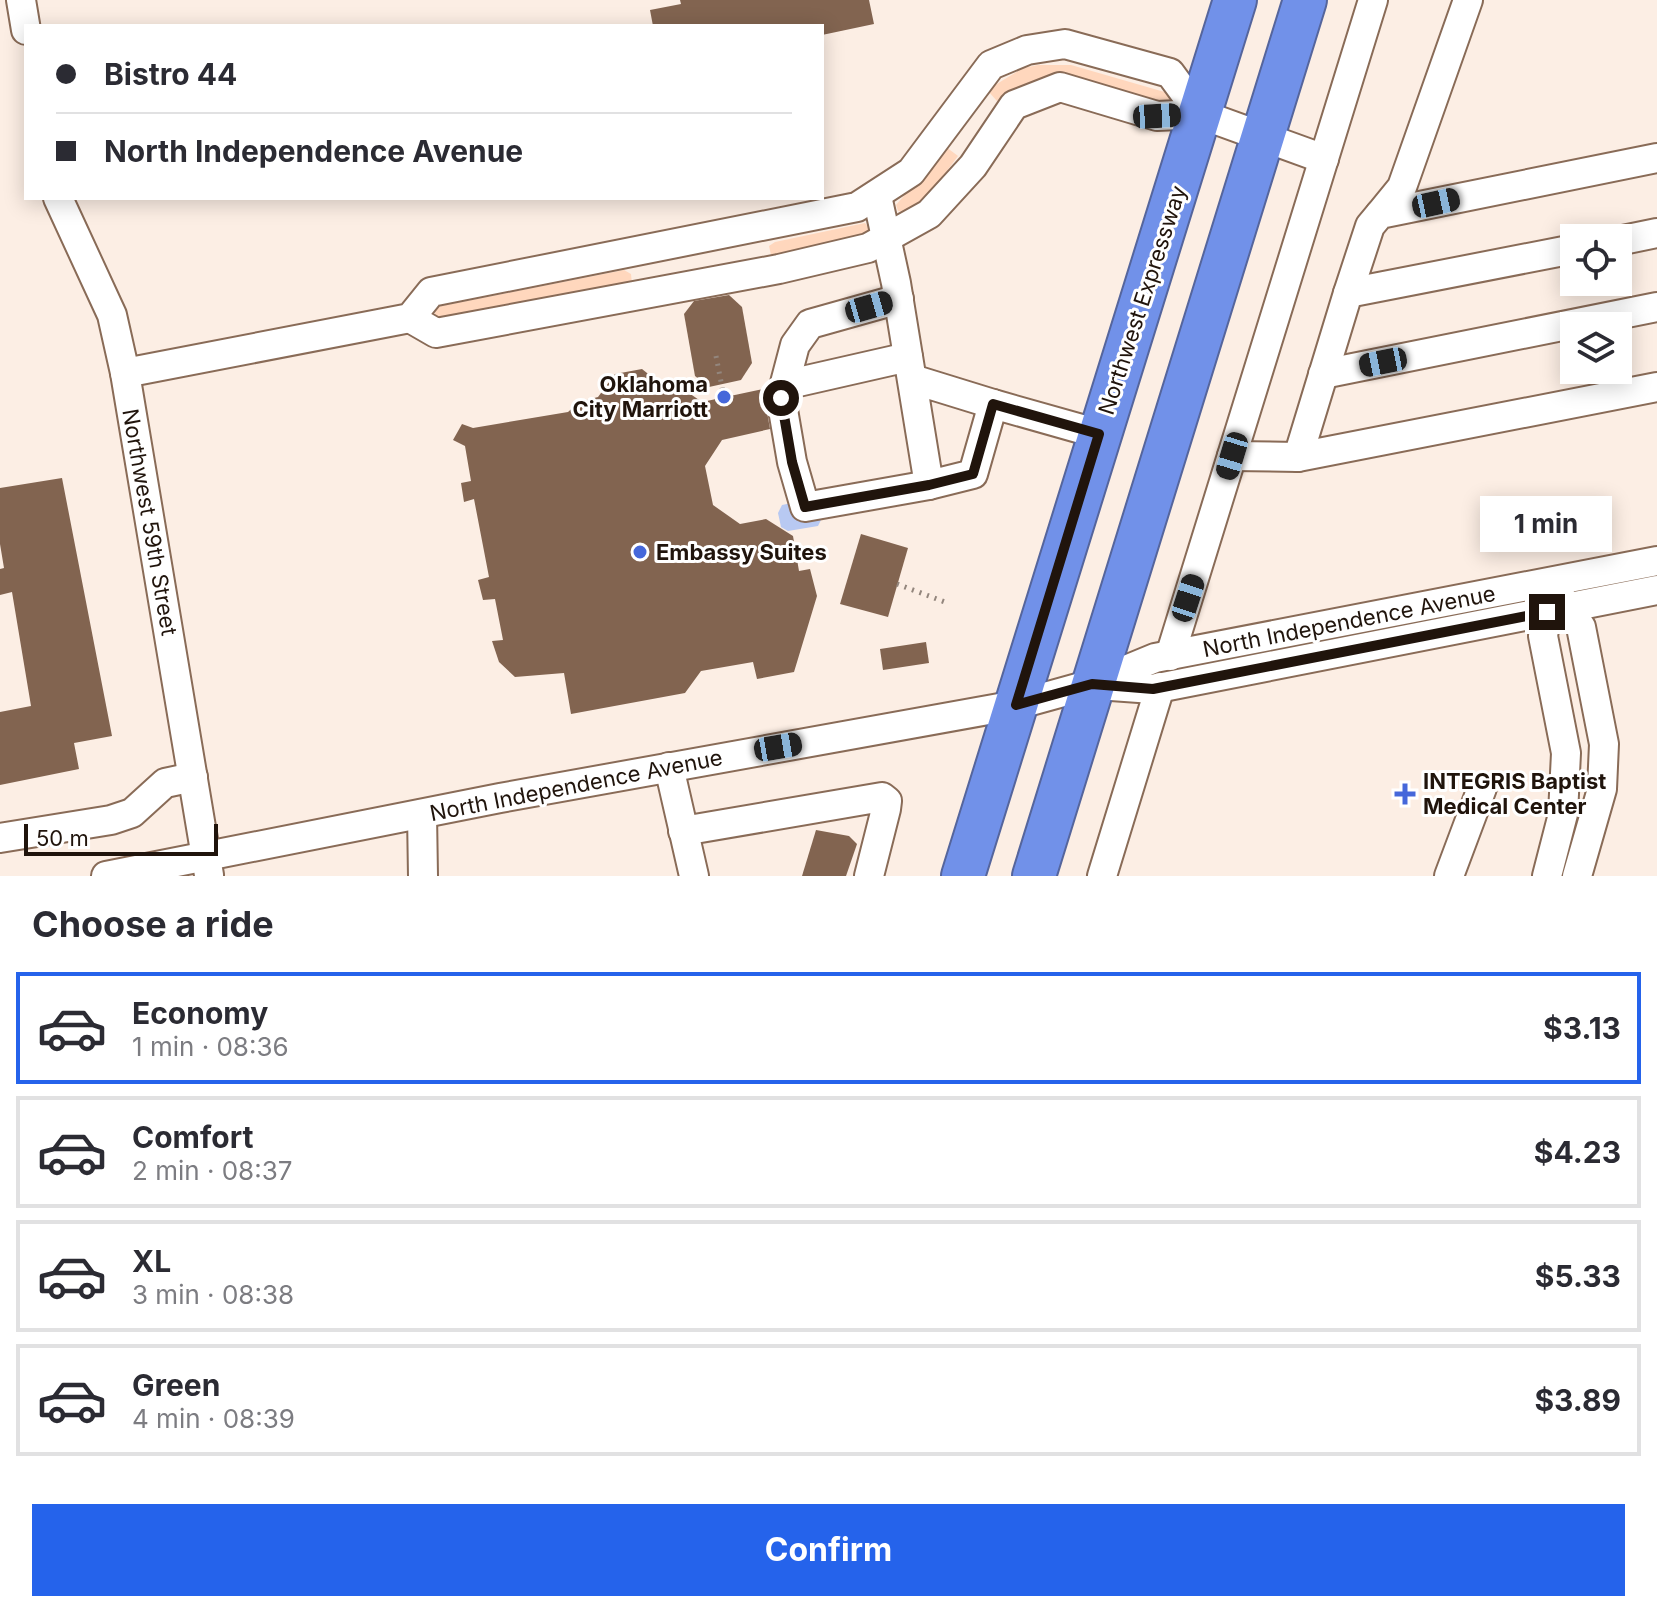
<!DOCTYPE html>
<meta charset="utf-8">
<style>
:root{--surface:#fff;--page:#f2f2f3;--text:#2b2b33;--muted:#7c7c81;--line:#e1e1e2;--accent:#2563eb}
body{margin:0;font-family:Inter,sans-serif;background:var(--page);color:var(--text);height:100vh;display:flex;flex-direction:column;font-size:30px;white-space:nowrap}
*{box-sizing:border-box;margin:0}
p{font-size:26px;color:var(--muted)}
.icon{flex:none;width:44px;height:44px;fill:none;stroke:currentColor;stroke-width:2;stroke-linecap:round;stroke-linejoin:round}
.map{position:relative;height:876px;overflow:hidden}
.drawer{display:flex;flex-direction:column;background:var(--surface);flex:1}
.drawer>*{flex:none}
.guide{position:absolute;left:24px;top:24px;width:800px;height:176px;border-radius:0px;box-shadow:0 4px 20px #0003;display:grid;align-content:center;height:176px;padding:0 32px;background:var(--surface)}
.buttons{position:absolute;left:1560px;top:224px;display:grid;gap:16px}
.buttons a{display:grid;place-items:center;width:72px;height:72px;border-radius:0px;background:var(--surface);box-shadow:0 4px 20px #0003;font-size:40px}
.scale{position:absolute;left:24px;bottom:20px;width:194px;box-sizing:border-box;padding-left:8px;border:4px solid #20140c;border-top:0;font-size:22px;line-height:28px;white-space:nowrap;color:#20140c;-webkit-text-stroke:6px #fff;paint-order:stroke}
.end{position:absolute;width:36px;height:36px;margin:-18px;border:10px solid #20140c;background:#fff;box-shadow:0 0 0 4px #fff}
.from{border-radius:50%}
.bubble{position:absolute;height:56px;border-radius:0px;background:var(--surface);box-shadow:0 4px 20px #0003;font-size:26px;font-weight:700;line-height:56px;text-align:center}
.car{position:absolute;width:24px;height:48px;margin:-24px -12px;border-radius:10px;box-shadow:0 0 6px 2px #0007;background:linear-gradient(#222 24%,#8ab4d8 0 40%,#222 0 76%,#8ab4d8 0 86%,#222 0)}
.guide b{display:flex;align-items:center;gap:28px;height:76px;font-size:30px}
.guide b+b{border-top:2px solid var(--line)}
.guide i{width:20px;height:20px;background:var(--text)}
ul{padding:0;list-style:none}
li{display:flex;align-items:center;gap:24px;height:112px;margin:0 16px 12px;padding:0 16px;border:4px solid var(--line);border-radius:0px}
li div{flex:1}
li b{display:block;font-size:30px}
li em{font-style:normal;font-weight:700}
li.current{border-color:var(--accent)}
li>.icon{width:72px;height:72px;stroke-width:1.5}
h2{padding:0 32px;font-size:36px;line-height:96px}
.primary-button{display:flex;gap:16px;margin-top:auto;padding:16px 32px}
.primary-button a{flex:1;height:92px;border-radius:0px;background:var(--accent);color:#fff;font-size:32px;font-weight:700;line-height:92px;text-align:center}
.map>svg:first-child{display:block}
.green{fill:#ffd7bd}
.water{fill:#b8c9f2}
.building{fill:#826450}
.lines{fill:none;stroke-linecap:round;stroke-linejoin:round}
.minor-casing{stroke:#896b57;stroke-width:32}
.highway-casing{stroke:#55659c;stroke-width:46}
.path{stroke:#93867d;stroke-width:5;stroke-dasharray:2 6;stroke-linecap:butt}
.minor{stroke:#fff;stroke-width:28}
.highway{stroke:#7191e9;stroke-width:42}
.route{stroke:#20140c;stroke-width:10}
.poi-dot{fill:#4567da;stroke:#fff;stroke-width:3}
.labels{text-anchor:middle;stroke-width:6;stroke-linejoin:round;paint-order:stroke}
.street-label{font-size:22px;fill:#20140c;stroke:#fff}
.poi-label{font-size:22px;font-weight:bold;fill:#20140c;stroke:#fff;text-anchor:start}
</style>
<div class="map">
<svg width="1657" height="876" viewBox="0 0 1657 876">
<rect width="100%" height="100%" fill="#fceee4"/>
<g class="green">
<path d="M1038 65H1071L1168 93 1180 101 1175 111 1047 81 1016 88 997 101 987 90 1023 68Z"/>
<path d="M946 147 958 156 932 191 909 213 898 211 896 205Z"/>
<path d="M865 223 870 229 867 235 777 258 771 255 769 246 775 242Z"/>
<path d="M624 270 631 274 632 284 435 319V310L441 306Z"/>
</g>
<path class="water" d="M811 499 822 518 818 526 788 531 781 527 778 513 782 505Z"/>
<g class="building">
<path d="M680 0H869L874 24 822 35V26H653L650 10 681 4Z"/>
<path d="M729 295 742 307 752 363 741 380 709 387 695 376 684 314 694 301Z"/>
<path d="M642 369 662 385 673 382 702 402 763 389 770 429 722 440 705 466 713 505 740 524 766 519 793 536 799 571 810 569 817 596 794 672 757 679 753 662 701 671 685 693 571 714 564 673 515 677 499 662 492 641 503 640 495 599 483 600 478 580 489 577 474 499 464 502 461 483 471 481 465 446 453 440 462 424 473 428 568 412 579 402 598 397 615 374Z"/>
<path d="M62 478 112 736 74 743 79 769 0 785V712L31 706 12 592 0 595V569L4 568 0 544V488Z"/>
<path d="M861 534 908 548 888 617 840 604Z"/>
<path d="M926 642 929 663 883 670 880 649Z"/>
<path d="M816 830 849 836 857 844 846 876H802Z"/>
</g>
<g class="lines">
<g class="minor-casing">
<g id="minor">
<path d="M21 0 26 30"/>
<path d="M877 196 896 283 929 485 973 474 993 404 912 379"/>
<path d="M58 198 112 315 125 373 209 875"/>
<path d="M1380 214 1402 187 1468 0"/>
<path d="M1618 241 1657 233"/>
<path d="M1348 293 1370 226 1380 214 1657 158"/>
<path d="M899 299 810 324 795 345 781 398 792 462 805 507 929 485"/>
<path d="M410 318 436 333 779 269 868 248 929 214 973 166 1014 105 1060 87 1157 116 1200 114 1324 159"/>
<path d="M125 373 410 318 431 292 857 207 911 172 991 65 1027 50 1065 44 1170 73 1200 114"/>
<path d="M1323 374 1657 307"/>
<path d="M785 385 908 357"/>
<path d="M993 404 1099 434"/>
<path d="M1232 456 1298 457 1657 387"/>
<path d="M1298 457 1348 293 1574 249"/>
<path d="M1558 593 1581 627 1604 744 1602 789 1577 876"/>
<path d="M1170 656 1373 0"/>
<path d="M1097 685 1153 689 1657 590"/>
<path d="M669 767 694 876"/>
<path d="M422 814 423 876"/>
<path d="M683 831 882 797 887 801 886 809 869 876"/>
<path d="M0 838 111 820 132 813 165 783 193 777"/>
<path d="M106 876 500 798 1016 705 1092 684 1155 658 1657 561"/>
<path d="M1102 876 1160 687"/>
<path d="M1449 876 1482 788"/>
<path d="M1547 876 1563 814 1566 753 1543 636 1550 595"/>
</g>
</g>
<g class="highway-casing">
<g id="highway">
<path d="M963 876 1235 0"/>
<path d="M1034 876 1305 0"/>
</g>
</g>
<g class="path">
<path d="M716 356 724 397"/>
<path d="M897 584 945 602"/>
</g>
<use href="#minor" class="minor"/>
<use href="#highway" class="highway"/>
</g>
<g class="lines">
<path class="route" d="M781 398 792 462 805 507 929 485 973 474 993 404 1099 434 1016 705 1092 684 1153 689 1547 612"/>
</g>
<g class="poi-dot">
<circle cx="724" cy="397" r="8"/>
<circle cx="640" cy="552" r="8"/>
<path d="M1401 782h8v8h8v8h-8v8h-8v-8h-8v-8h8z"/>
</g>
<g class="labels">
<g class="street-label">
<text transform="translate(1142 300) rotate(-72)" y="8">Northwest Expressway</text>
<text transform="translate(150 522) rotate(80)" y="8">Northwest 59th Street</text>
<text transform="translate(1349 621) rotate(-11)" y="8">North Independence Avenue</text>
<text transform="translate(576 785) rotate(-11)" y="8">North Independence Avenue</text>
</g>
<g class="poi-label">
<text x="708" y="392" text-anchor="end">Oklahoma<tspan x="708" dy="25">City Marriott</tspan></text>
<text x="656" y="560">Embassy Suites</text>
<text x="1423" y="789">INTEGRIS Baptist<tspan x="1423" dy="25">Medical Center</tspan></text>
</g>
</g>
</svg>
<div class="buttons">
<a><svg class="icon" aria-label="locate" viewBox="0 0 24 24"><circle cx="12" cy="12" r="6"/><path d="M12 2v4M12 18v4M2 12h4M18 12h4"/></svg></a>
<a><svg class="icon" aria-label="layers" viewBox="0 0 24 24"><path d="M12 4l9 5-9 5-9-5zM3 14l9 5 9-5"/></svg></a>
</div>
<div class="scale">50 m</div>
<i class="end from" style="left:781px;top:398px"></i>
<i class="end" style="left:1547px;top:612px"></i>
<div class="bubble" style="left:1480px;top:496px;width:132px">1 min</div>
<i class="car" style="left:1157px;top:116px;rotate:87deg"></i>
<i class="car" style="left:1436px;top:203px;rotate:78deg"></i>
<i class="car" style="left:869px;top:307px;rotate:74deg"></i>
<i class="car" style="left:1383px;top:362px;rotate:259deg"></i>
<i class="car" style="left:1232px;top:456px;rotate:197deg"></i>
<i class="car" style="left:1188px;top:598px;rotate:18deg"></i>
<i class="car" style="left:778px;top:747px;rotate:80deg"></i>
<div class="guide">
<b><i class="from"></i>Bistro 44</b>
<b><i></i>North Independence Avenue</b>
</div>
</div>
<section class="drawer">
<h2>Choose a ride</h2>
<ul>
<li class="current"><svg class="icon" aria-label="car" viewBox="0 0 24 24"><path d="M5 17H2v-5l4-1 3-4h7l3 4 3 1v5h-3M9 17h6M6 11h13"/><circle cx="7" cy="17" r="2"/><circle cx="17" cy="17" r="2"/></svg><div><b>Economy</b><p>1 min · 08:36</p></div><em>$3.13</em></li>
<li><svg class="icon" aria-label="car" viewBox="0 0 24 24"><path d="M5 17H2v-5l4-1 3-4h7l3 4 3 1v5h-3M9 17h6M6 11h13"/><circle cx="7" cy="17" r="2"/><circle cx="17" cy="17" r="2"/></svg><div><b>Comfort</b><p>2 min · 08:37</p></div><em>$4.23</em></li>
<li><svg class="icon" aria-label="car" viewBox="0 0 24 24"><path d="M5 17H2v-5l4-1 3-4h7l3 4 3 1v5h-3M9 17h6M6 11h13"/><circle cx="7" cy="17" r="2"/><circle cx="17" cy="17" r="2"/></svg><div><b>XL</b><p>3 min · 08:38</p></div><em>$5.33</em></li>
<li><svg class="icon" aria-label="car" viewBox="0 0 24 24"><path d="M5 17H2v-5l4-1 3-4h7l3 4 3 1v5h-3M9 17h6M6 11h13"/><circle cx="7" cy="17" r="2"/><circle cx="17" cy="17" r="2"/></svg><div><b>Green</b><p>4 min · 08:39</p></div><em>$3.89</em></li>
</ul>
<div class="primary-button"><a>Confirm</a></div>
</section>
